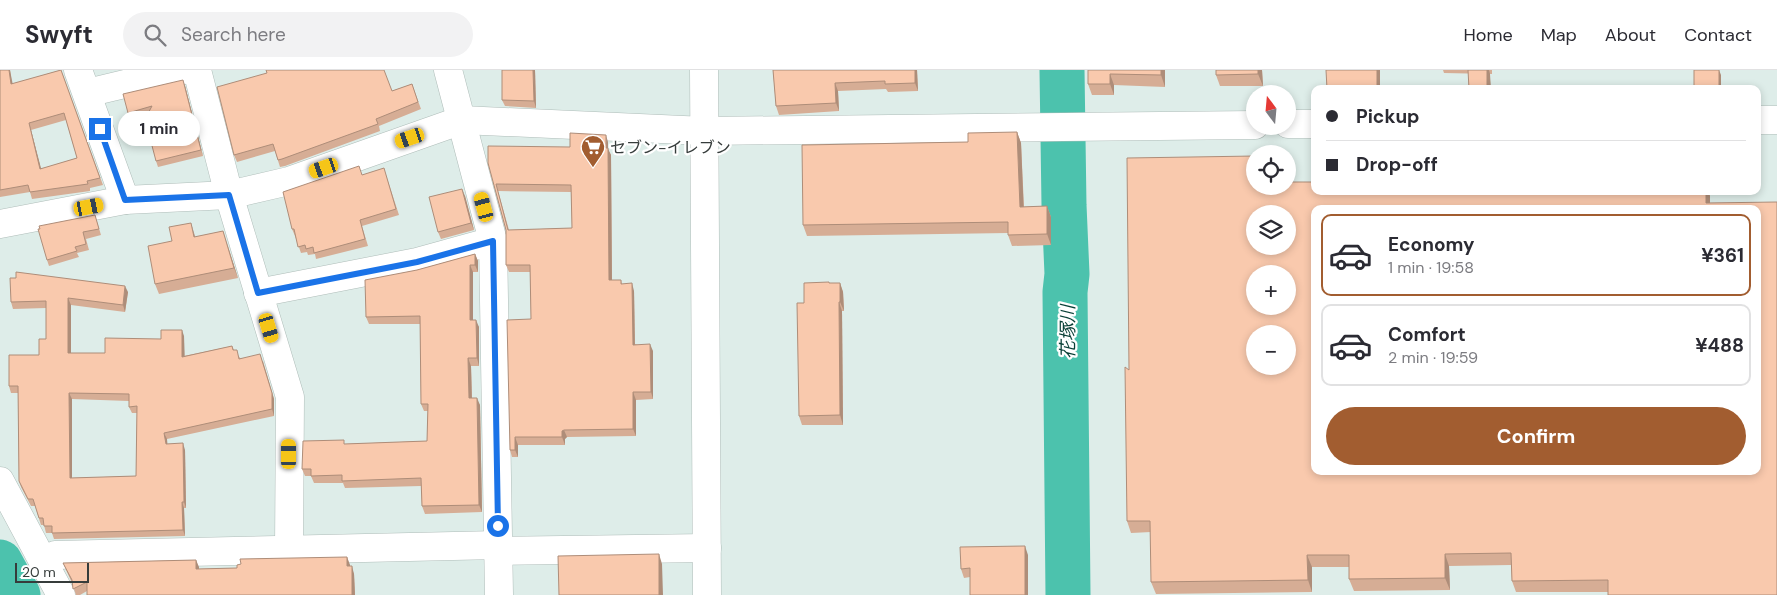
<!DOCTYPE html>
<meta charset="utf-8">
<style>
:root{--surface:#fff;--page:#f2f2f3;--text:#2b2b33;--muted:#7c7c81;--line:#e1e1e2;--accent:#a25d30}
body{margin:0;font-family:"DM Sans","Noto Sans JP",sans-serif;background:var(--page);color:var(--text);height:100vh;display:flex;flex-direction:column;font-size:19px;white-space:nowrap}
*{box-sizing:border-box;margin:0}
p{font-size:16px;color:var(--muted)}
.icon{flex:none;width:28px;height:28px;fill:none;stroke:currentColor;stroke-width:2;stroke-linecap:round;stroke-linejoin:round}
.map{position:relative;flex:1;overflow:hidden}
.sheet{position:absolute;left:1311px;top:135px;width:450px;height:270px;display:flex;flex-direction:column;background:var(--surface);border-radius:10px;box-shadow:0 2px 8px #0003}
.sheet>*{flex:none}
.guide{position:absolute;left:1311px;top:15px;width:450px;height:110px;border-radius:10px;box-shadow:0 2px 8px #0003;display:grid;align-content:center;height:110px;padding:0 15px;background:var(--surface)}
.needle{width:32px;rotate:344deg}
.fabs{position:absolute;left:1246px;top:15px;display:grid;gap:10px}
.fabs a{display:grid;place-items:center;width:50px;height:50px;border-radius:50%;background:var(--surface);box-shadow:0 2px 8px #0003;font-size:25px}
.scale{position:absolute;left:15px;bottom:12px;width:74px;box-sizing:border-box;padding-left:5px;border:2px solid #363c3b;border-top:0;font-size:14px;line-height:18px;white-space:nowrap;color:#363c3b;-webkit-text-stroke:4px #fff;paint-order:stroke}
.end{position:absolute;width:22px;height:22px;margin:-11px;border:6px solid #1a73e8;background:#fff;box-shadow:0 0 0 2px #fff}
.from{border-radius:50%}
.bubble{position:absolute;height:35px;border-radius:18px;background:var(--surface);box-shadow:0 2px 8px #0003;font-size:16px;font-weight:700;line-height:35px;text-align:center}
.car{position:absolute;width:15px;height:30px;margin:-15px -8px;border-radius:6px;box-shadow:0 0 4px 1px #0007;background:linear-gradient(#f5c518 24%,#345 0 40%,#f5c518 0 76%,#345 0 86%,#f5c518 0)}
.guide b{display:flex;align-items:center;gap:18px;height:48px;font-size:19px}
.guide b+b{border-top:1px solid var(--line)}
.guide i{width:12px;height:12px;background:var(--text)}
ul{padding:9px 0 0;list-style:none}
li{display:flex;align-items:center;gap:15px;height:82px;margin:0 10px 8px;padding:0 5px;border:2px solid var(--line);border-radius:10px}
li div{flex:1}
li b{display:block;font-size:19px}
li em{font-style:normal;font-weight:700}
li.current{border-color:var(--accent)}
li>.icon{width:45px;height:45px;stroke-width:1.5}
.action{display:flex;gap:10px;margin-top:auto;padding:10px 15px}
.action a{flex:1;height:58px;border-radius:30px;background:var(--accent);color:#fff;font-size:20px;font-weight:700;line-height:58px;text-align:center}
header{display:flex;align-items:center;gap:30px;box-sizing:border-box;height:70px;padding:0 25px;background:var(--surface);border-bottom:1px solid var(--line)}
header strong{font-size:24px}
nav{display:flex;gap:28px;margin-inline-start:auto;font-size:18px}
.search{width:350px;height:45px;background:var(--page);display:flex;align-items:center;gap:12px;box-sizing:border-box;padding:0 18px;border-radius:28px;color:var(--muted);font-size:19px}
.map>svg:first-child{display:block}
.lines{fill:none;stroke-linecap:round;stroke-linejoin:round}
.river{stroke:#4cc2ad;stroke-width:45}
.street-casing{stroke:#afbdb9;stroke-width:29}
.secondary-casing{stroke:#afbdb9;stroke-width:29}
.street{stroke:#fff;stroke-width:28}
.secondary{stroke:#fff;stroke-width:28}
.wall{fill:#d6ad95;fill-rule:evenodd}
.shaded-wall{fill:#ae8d79}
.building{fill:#f9c9ad;stroke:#ae8d79;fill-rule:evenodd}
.route{stroke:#1a73e8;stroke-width:6}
.labels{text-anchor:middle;stroke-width:4.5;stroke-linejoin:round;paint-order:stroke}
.poi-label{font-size:16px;fill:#363c3b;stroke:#fff;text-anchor:start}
.water-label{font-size:18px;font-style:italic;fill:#083f36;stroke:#fff}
</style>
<header>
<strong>Swyft</strong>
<div class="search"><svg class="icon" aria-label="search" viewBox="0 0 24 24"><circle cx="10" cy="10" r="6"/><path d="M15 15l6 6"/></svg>Search here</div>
<nav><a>Home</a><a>Map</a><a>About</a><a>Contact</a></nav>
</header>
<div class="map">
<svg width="1777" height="525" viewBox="0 0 1777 525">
<rect width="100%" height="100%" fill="#deede9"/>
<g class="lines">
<g class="river">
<path d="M1062 0 1064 135 1067 204 1065 222 1068 525"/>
<path d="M0 492 18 525"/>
</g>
<g class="street-casing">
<g id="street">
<path d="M78 0 125 130"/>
<path d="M197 0 229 125 290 327 289 480"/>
<path d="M448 0 493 171 499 525"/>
<path d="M87 23 184 0"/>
<path d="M1758 50H1777"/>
<path d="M1288 54H1315"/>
<path d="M0 154 125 130 229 125 289 111 462 50 705 61 1255 55"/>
<path d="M258 223 417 192 493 171"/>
<path d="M0 411 61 525"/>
<path d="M499 481 707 478"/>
<path d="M43 492 55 485 498 475"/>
</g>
</g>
<g class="secondary-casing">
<path id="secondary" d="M704 0 707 525"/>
</g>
<use href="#street" class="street"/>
<use href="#secondary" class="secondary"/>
</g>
<g class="wall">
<path d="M0 0H10L12 14 61 0 103 115 90 118V121L32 129 30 122 0 127ZM66 50 77 88 41 99 31 60Z"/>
<path d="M535 0 536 38 505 36 502 30Z"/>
<path d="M773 0H917L918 21 888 22 886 19 838 21 839 41 779 45 776 36Z"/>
<path d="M1088 0H1165V17L1114 15V25H1092L1088 14Z"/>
<path d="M1262 0 1263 16H1220L1216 5Z"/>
<path d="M1443 0H1492V4L1444 3Z"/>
<path d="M267 3 392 21 412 14 421 39 379 56 380 61 285 96 280 97 275 81 237 92 234 85Z"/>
<path d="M185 16 203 86 158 97 156 91 148 43 130 49 128 43Z"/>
<path d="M1017 62 1021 73 1024 137 1047 136 1051 147V175L1012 176 1008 165V163L807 166 803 155 968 72Z"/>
<path d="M608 72V79L611 85 612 210H621L622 214 634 221 635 274 653 281V329L636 330V366L567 367 565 369V375H518V387H512L510 380 531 249 530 202H509L506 195V160L488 93 570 77ZM498 121 571 122 572 158 509 160Z"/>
<path d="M362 105H386L399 145 362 156 368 176 316 189 315 184 308 185 307 182 301 183 295 166 292 159Z"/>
<path d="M1255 116 1332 124 1544 121H1708L1710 126V133L1608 522H1516L1512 511 1511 495 1449 496 1450 520 1354 521 1349 509V497H1312V522L1156 524 1151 512V462L1131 463 1127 451Z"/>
<path d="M465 126 474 160 441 169 438 162Z"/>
<path d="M95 145 101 165 86 169 89 180 77 183 79 187 49 196 47 190Z"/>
<path d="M223 161 238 208 159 224 155 214 172 171 194 163 195 167Z"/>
<path d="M475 184 478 191V202H473V250L479 257V296H471L472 328 480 335 482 442 425 444 422 436 421 416 345 418 343 413H314L311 406H305L302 399 345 374 427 371 428 341H424L421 334 420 254H369L366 247 417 200Z"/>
<path d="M829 213H840L843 222 844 241H842L843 355H802L799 346 804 233Z"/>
<path d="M128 222 125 242 71 235V283H105L161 269 184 266V286L232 276 234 280 240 288 263 291 274 329V346L167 369V374L185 380 186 438H184L185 466 54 469 52 463H46L44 455H41L35 436H31L21 417 19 411 18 323H11L9 316 39 285 46 269V238L13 239 11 232ZM72 329 129 331V337L132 343H137L136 406 72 408Z"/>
<path d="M1028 485V525H970V507L964 508 961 499Z"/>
<path d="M347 487 350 496 354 504 355 525H87V521L80 525H76L72 513 66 500 63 493 196 490 199 499 237 498Z"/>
</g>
<g class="shaded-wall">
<path d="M9 0H10L14 21 11 14Z"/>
<path d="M533 0H535L536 38 534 31Z"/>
<path d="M915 0H917L918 21 915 13Z"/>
<path d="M1161 0H1165V17L1161 5Z"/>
<path d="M1258 0H1262L1263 16 1258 4Z"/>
<rect x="1377" y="0" width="3" height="19"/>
<path d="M1487 0H1489L1490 4 1491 19H1487Z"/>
<path d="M1719 0 1721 5V19H1719Z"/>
<path d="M1110 4 1114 15V25L1110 14Z"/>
<path d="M183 10 185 16 203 86 201 80Z"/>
<path d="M835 13 838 21 839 41 836 33Z"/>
<path d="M29 53 31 60 43 106 40 99Z"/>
<path d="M1017 62 1021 73 1024 147 1020 137Z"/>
<path d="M606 65 608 72V79L611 85 612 218 609 210Z"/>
<path d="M462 119 465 126 474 160 471 153Z"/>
<path d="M1327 121H1331L1332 124H1327Z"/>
<path d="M1706 121H1708L1710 126V139L1706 133Z"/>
<path d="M1047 136 1051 147V175L1047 164Z"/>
<path d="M191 153 194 163 197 177 194 167Z"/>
<path d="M223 161 226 171 238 208 234 198Z"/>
<path d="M475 184 478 191V202L475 195Z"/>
<path d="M470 195 473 202V257L470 250Z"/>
<path d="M632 213 634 221 635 282 633 275Z"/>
<path d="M840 213 843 222 844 241 840 232Z"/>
<path d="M125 216 128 222 125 242 123 235Z"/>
<path d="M68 228 71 235V289L68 283Z"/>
<path d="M839 232 842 241 843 355 840 345Z"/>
<path d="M476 250 479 257V296L477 288Z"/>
<path d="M182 260 184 266 185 294 182 287Z"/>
<path d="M650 274 653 281V329L651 322Z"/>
<path d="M260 284 274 329V346L272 339Z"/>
<path d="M468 288 471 296 472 335 469 328Z"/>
<path d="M633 322 636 330V366L633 359Z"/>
<path d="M69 323 72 329V415L70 408Z"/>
<path d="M477 328 480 335 482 442 479 435Z"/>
<path d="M564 360 567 367 565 369V375L562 367V361Z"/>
<path d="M164 363 167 369 168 380 166 374Z"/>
<path d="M515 367 518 375V387L515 380Z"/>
<path d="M183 373 185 380 186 438 184 432Z"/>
<path d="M182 432 184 438 185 466 183 460Z"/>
<path d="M1025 476 1028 485V525H1025Z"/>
<path d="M659 484 662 494 663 525H659Z"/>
<path d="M1445 484 1449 496 1450 520 1445 508Z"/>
<path d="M1307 485 1312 497V522L1308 510Z"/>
<path d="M347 487 350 495V504L347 496Z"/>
<path d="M196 490 199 497V507L196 499Z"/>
<path d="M352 496 354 504 355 525H352Z"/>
</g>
<g class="building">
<path d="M0 0H9L11 14 61 0 100 108 87 111 88 114 30 122 28 115 0 120ZM64 43 77 88 40 99 29 53Z"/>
<path d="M266 0H384L392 21 412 14 418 32 376 49 378 54 282 89 278 90 273 74 234 85 217 17 267 3Z"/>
<path d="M502 0H533L534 31 502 30Z"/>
<path d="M773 0H915V13L885 14V11L835 13 836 33 776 36Z"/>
<path d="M1088 0H1161V5L1110 4V14H1088Z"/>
<path d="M1216 0H1258V4L1216 5Z"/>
<path d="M1326 0H1377V19H1327Z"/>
<path d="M1468 0H1487V19H1469Z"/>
<rect x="1694" y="0" width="25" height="19"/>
<path d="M183 10 201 80 156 91 145 49 152 36 128 43 123 24Z"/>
<path d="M1017 62 1020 137 1047 136V164L1008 165V152L803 155 802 75 968 72V63Z"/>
<path d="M570 63 606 65V78H608L609 210H621V214L632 213 633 275 650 274 651 322H633V359L564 360 562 361V367H515V380H510L507 250 531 249 530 195H506V160L488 93V76L570 77ZM496 114 571 115 572 158 508 160Z"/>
<path d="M1255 86V116H1288V112H1315V121H1327V124L1544 121H1706V133L1777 132V525H1608V510L1512 511 1511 483 1445 484V508L1349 509V485H1307L1308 510 1151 512 1150 451H1127L1125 297 1129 300 1127 88ZM1315 139H1758V401H1315ZM1255 144H1288V176H1255ZM1255 204H1288V236H1255ZM1255 264H1288V296H1255Z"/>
<path d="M359 96 362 105 384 98 396 139 360 150 365 169 314 183 313 177 306 179 305 175 298 177 294 159H292L283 122Z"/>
<path d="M462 119 471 153 438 162 429 127Z"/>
<path d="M95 145 99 159 83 162 86 174 75 177 77 181 47 190 38 159H40L39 156Z"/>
<path d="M191 153 194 167 223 161 234 198 155 214 148 176 172 171 169 157Z"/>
<path d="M475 184V195H470V250H476L477 288H468L469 328H477L479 435 422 436 421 408 342 411V405L311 406V399H302L303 371 344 370V374L427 371 428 334H421L420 246 366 247 365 210 417 200Z"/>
<path d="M16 202 125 216 123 235 68 228V283H105V268L161 269V260H182V287L232 276 233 280H237L239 289 260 284 272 323V339L164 363 166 374 183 373 184 432H182L183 460 52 463V456H44L43 448H39L33 429H28L19 411 18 316H9V285H39V269H46V231L11 232 10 208H16ZM69 323 129 324V337L137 336 136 406 70 408Z"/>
<path d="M829 212V213H840V232H839L840 345 799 346 797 233H804V213Z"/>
<path d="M1025 476V525H970V498L961 499 960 477Z"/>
<path d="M659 484V525H559L558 486Z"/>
<path d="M347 487V496H352V525H87V512L73 519 72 510 63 493 196 490V499L237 498V495L241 494 240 489Z"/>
</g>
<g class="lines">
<path class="route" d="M100 59 125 130 229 125 258 223 417 192 493 171 498 456"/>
</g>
<defs>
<g id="supermarket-pin" transform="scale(1.25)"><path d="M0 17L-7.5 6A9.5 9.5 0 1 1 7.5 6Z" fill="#a25d30" stroke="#fff"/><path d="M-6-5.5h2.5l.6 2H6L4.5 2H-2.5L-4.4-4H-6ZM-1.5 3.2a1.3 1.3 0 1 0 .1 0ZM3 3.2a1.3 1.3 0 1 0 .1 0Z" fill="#fff"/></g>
</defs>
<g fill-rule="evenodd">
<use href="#supermarket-pin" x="593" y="77"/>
</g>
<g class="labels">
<g class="poi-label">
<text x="610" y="83">セブン-イレブン</text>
</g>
<g class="water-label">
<text transform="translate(1068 262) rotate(-90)" y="6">花塚川</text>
</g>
</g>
</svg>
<div class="fabs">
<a><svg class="needle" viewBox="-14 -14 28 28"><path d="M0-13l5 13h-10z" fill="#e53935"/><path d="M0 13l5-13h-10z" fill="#7c7c81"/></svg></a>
<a><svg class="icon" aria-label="locate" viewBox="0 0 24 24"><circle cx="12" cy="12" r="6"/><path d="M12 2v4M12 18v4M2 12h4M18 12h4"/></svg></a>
<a><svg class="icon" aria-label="layers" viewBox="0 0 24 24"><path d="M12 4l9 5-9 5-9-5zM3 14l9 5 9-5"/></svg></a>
<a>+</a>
<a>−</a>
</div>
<div class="scale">20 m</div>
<i class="end from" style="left:498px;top:456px"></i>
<i class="end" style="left:100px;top:59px"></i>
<div class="bubble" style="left:118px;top:41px;width:82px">1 min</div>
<i class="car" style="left:410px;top:68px;rotate:251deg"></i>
<i class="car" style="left:324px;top:98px;rotate:251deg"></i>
<i class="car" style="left:89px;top:137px;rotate:79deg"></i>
<i class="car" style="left:484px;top:137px;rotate:345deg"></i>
<i class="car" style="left:269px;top:258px;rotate:163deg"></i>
<i class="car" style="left:289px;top:384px;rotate:0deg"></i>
<div class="guide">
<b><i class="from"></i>Pickup</b>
<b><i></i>Drop-off</b>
</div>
<section class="sheet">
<ul>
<li class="current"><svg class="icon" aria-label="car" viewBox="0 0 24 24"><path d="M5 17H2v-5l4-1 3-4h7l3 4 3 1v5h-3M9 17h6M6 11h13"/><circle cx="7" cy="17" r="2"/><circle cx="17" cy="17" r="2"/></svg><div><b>Economy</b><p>1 min · 19:58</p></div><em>¥361</em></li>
<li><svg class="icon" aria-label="car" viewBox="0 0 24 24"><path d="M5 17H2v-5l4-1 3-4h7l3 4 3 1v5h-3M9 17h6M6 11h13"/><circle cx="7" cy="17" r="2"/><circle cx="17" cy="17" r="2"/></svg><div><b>Comfort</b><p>2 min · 19:59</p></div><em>¥488</em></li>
</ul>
<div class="action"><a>Confirm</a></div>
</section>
</div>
